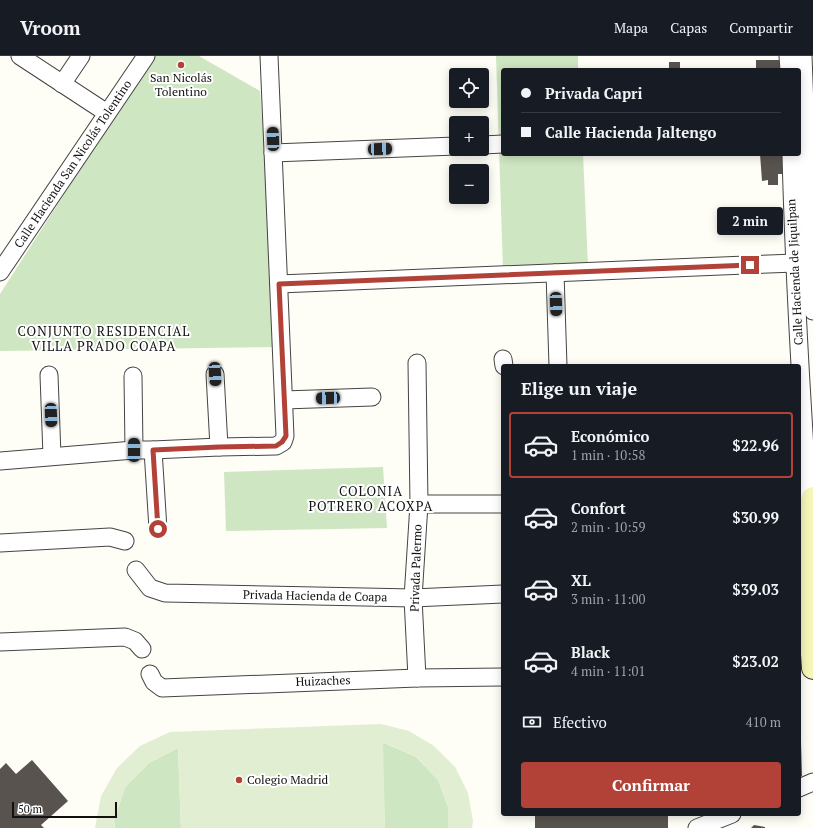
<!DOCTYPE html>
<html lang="es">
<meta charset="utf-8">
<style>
:root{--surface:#171b24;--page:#242831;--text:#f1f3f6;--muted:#9ea1a6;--line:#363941;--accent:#b24237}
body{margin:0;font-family:"PT Serif",serif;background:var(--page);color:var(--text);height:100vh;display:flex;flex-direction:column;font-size:15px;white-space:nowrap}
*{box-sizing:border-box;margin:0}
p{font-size:13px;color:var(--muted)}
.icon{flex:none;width:22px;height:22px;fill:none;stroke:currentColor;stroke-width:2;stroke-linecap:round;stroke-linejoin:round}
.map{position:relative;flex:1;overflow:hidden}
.side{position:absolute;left:501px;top:308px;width:300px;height:452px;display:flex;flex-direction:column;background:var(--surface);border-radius:4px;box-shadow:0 2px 10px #0003}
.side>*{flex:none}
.top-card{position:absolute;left:501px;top:12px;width:300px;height:88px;border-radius:4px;box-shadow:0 2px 10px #0003;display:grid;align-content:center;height:88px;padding:0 20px;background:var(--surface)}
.tools{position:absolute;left:449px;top:12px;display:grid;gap:8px}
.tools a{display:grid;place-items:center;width:40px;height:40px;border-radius:4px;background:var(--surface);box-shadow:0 2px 10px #0003;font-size:20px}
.scale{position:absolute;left:12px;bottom:10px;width:105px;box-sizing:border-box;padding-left:4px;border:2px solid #111;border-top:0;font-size:11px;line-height:14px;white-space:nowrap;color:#111;-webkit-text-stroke:3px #fff;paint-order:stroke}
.end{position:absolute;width:18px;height:18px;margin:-9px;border:5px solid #b24237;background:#fff;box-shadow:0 0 0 2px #fff}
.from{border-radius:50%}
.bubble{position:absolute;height:28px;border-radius:4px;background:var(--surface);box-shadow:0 2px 10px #0003;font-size:13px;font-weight:600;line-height:28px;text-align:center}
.car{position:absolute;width:12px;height:24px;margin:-12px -6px;border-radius:5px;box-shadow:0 0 3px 1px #0007;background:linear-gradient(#222 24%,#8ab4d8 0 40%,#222 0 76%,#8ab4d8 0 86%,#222 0)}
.top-card b{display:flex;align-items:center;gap:14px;height:38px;font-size:15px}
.top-card b+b{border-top:1px solid var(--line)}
.top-card i{width:10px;height:10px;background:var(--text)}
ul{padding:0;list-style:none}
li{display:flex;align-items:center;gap:12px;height:66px;margin:0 8px 6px;padding:0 12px;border:2px solid transparent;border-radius:4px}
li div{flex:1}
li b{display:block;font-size:15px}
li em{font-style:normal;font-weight:600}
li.active{border-color:var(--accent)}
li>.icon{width:36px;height:36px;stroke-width:1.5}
h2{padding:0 20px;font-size:18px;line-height:48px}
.pay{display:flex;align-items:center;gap:10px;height:44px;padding:0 20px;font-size:15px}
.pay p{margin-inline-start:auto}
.cta{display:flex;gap:8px;margin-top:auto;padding:8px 20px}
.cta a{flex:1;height:46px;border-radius:4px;background:var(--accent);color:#fff;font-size:16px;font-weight:600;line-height:46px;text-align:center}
header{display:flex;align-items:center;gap:24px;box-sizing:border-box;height:56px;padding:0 20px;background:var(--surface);border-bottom:1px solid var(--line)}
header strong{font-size:19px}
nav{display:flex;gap:22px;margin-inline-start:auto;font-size:14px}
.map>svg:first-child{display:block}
.green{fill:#cfe6c2}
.pitch{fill:#e1eed2}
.building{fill:#58534e}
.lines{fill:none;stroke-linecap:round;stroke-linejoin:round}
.street-casing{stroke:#444;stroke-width:19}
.secondary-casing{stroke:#333;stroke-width:24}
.street{stroke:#fff;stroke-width:17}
.secondary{stroke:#f5f6b8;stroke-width:22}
.route{stroke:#b24237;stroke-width:5}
.poi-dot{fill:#b24237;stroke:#fff;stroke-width:1.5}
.labels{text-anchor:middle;stroke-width:4;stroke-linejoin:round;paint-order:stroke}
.poi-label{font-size:12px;fill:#111;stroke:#fff}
.street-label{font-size:12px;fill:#111;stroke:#fff}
.neighbourhood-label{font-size:13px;letter-spacing:1px;fill:#111;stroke:#fff}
</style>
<header>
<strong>Vroom</strong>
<nav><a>Mapa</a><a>Capas</a><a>Compartir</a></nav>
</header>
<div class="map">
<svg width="813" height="772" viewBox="0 0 813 772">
<rect width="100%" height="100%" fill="#fefdf6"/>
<g class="green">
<path d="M153 0H199L260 35 280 291 0 295V238Z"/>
<path d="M496 0H578V14H503V98H583L588 211 503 214Z"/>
<path d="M383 411 387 472 226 475 224 416Z"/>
<path d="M382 686 416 701 438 724 448 751V772H385Z"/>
<path d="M178 692 181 772H115L114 765 125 731 149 707Z"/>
</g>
<path class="pitch" d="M381 668 409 675 434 690 455 711 468 737 473 765 472 772H448V751L438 724 416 701 383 686 385 772H181L178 692 149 707 125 731 114 765 115 772H95L101 740 117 712 140 690 170 676Z"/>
<g class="building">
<path d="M756 4H779L780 13 756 14Z"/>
<rect x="669" y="6" width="11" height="8"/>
<path d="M760 98H784L785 118H778V129H768V124L762 125Z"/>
<path d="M799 651H800L802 720 799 721Z"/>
<path d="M32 704 68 745 41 769 44 772H0V713L6 707 16 718Z"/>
<rect x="535" y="758" width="133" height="14"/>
<path d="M754 769 765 771V772H751Z"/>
</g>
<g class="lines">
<g class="street-casing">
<g id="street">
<path d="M20 0 107 57"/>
<path d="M788 0 789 14"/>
<path d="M803 0 813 255"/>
<path d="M62 28 81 0"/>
<path d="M482 89 503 88"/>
<path d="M273 97 456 90"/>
<path d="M791 98C794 217 801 336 809 454H808"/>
<path d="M0 216 146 0"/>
<path d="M555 217 558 310"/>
<path d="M279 228 795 207"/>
<path d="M503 303 504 310"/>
<path d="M215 318 219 391"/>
<path d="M49 319 52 400"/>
<path d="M133 320 134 394"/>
<path d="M284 344 372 341"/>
<path d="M153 394 158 473"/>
<path d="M0 405 134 394H153L219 391 276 390 283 386 285 380 269 0"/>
<path d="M419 448H503"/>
<path d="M0 487 110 481 125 485"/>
<path d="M136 514 150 532 165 537 413 542 503 538"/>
<path d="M0 586 125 581 135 585 142 593"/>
<path d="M150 618 154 626 162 632 417 622 503 621"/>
<path d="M417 622 413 542 419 448 417 307"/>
<path d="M799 732 813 726"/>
<path d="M697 772 732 758"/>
</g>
</g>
<g class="secondary-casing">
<path id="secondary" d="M813 442 809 454 811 584 813 612"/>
</g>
<use href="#street" class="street"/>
<use href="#secondary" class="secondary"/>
</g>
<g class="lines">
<path class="route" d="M158 473 153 394 219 391 276 390 282 386 286 380 279 228 750 209"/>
</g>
<g class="poi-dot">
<circle cx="181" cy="9" r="4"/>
<circle cx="239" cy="724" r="4"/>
</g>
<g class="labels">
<g class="poi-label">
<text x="181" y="26">San Nicolás<tspan x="181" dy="14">Tolentino</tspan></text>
<text x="247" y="728" text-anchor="start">Colegio Madrid</text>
</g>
<g class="street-label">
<text transform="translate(73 108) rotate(-56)" y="4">Calle Hacienda San Nicolás Tolentino</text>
<text transform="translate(795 216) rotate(-93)" y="4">Calle Hacienda de Jiquilpan</text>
<text transform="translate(416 512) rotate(-88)" y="4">Privada Palermo</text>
<text transform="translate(315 540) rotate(1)" y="4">Privada Hacienda de Coapa</text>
<text transform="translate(323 625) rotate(-2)" y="4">Huizaches</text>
</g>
<g class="neighbourhood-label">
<text x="104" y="280">CONJUNTO RESIDENCIAL<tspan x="104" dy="15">VILLA PRADO COAPA</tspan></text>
<text x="371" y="440">COLONIA<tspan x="371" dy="15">POTRERO ACOXPA</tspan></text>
</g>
</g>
</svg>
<div class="tools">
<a><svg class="icon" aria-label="locate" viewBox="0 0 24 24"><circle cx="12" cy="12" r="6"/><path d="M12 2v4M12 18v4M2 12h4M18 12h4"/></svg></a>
<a>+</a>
<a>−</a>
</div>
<div class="scale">50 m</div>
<i class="end from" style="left:158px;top:473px"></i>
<i class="end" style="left:750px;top:209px"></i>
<div class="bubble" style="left:717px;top:151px;width:66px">2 min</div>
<i class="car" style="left:273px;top:83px;rotate:358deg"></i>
<i class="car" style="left:380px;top:93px;rotate:88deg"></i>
<i class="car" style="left:556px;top:248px;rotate:178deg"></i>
<i class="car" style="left:215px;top:318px;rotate:177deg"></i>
<i class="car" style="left:328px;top:342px;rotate:268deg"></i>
<i class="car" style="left:51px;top:359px;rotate:178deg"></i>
<i class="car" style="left:134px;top:394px;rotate:0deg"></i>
<div class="top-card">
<b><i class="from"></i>Privada Capri</b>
<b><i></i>Calle Hacienda Jaltengo</b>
</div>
<section class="side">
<h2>Elige un viaje</h2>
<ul>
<li class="active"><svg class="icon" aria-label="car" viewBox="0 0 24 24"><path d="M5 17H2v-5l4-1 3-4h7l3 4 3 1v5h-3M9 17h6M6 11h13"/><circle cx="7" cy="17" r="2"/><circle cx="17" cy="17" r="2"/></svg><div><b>Económico</b><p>1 min · 10:58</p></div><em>$22.96</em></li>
<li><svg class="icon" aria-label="car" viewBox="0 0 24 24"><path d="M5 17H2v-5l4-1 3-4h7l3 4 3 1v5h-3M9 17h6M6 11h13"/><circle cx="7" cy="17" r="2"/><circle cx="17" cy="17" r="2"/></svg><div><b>Confort</b><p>2 min · 10:59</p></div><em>$30.99</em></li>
<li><svg class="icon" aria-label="car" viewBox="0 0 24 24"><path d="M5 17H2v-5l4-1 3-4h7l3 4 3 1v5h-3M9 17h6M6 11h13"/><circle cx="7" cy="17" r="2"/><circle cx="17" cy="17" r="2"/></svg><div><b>XL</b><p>3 min · 11:00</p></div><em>$39.03</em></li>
<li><svg class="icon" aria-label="car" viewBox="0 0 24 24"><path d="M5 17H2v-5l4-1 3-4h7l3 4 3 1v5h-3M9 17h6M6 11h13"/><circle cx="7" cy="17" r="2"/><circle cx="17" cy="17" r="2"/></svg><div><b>Black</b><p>4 min · 11:01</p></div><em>$23.02</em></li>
</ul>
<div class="pay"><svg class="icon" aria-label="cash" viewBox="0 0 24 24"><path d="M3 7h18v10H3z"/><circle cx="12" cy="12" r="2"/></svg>Efectivo<p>410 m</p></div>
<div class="cta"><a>Confirmar</a></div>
</section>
</div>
